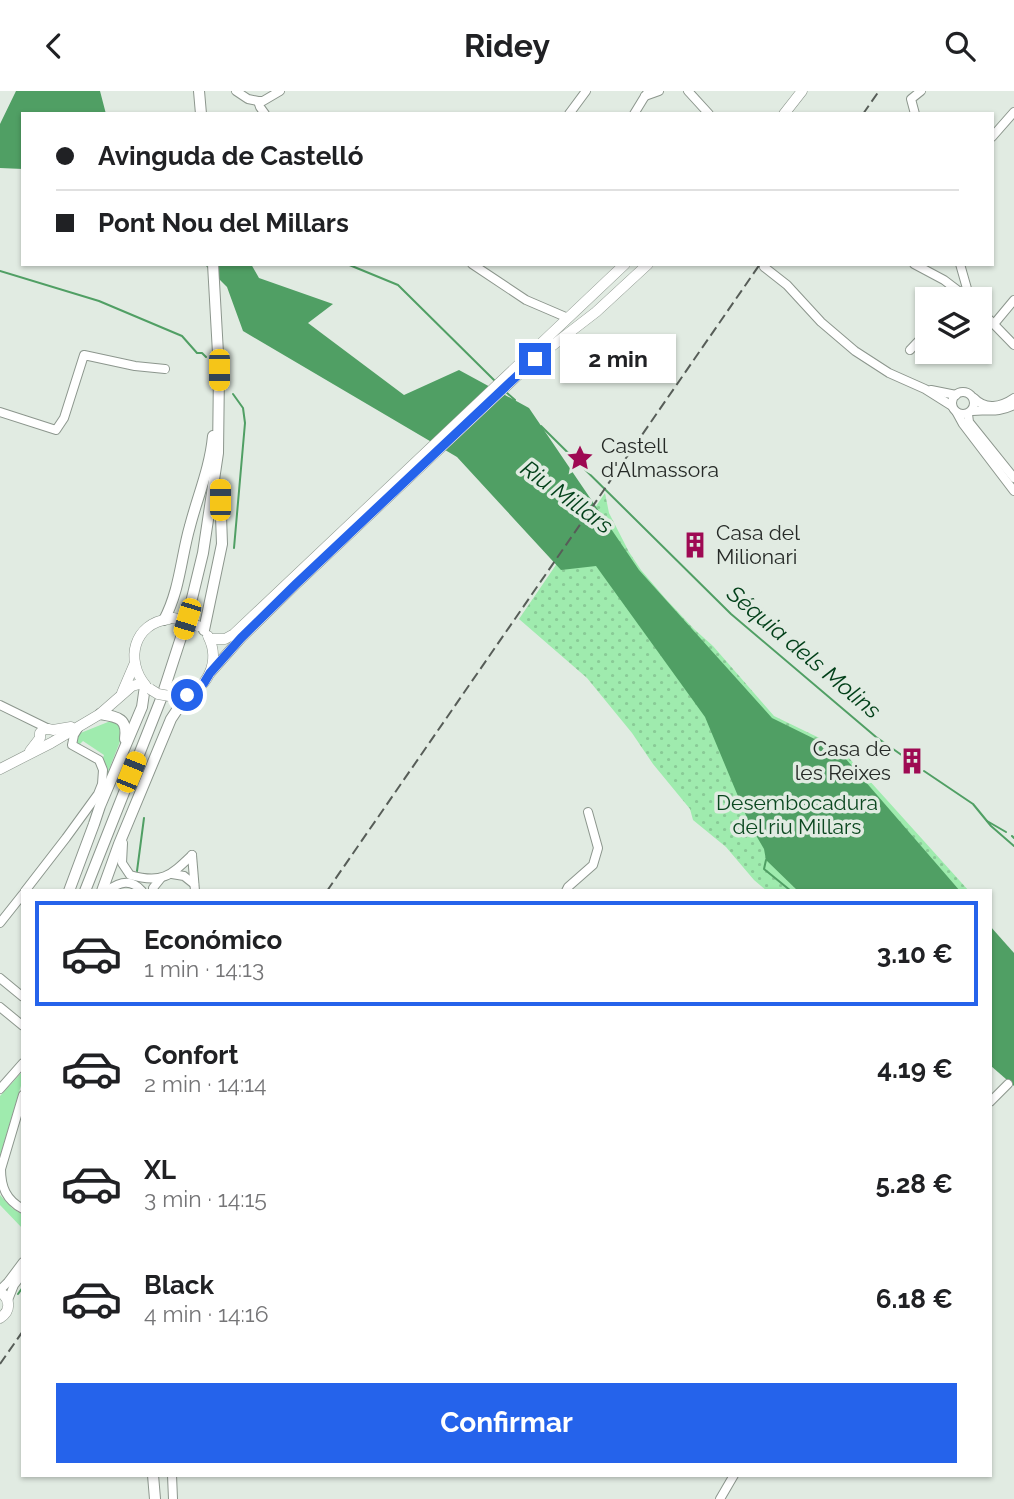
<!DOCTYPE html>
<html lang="es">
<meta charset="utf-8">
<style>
:root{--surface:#fff;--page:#f6f6f6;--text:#202124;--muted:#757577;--line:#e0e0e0;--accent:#2563eb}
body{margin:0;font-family:Raleway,sans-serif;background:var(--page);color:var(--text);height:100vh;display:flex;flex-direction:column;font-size:26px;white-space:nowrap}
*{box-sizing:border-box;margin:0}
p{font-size:23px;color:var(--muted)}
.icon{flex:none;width:38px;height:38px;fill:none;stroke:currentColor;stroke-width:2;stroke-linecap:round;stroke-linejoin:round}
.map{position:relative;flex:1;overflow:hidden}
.details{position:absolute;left:21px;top:798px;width:971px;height:588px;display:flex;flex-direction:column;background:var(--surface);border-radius:0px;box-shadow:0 2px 5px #0004}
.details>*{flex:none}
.banner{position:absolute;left:21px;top:21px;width:973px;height:154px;border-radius:0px;box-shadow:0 2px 5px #0004;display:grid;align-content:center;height:154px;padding:0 35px;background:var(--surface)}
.tools{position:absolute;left:915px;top:196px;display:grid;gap:14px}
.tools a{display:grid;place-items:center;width:77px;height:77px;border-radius:0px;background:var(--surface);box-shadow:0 2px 5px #0004;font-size:35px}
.end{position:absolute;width:32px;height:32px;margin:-16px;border:9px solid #2563eb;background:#fff;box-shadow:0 0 0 4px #fff}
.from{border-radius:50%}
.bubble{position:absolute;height:49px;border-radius:0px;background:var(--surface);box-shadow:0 2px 5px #0004;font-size:23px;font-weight:700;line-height:49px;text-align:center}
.car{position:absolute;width:21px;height:42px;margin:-21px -10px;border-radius:9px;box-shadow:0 0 5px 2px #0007;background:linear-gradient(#f5c518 24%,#345 0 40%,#f5c518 0 76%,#345 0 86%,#f5c518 0)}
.banner b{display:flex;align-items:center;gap:24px;height:66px;font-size:26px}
.banner b+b{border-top:2px solid var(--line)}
.banner i{width:18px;height:18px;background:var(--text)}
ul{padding:12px 0 0;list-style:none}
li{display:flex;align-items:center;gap:21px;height:105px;margin:0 14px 10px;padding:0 21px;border:4px solid transparent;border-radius:0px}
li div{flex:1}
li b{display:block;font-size:26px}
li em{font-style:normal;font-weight:700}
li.active{border-color:var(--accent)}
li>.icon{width:63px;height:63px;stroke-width:1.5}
.button{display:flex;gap:14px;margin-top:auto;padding:14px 35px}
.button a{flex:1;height:80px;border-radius:0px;background:var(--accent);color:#fff;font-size:28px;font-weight:700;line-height:80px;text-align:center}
header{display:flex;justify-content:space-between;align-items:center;height:91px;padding:0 35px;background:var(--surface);font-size:32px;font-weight:700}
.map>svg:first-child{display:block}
.grass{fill:#9febae}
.park{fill:url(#park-dots)}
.water{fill:#509f64}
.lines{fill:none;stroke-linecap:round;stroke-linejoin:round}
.stream{stroke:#509f64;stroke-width:2}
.minor-casing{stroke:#8c968d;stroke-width:10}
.major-casing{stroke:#8c968d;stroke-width:11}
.highway-casing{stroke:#8c968d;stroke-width:12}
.minor{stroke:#fff;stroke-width:8}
.major{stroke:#fff;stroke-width:10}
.highway{stroke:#fff;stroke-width:10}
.rail{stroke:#575d58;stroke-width:2;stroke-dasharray:10 5;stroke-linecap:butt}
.major-bridge-casing{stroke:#8c968d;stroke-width:11;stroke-linecap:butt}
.major-bridge{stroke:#fff;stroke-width:10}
.route{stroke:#2563eb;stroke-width:9}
.labels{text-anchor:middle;stroke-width:7;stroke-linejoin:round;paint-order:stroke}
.poi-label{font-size:21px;fill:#262a27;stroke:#e1ebe2;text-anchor:start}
.park-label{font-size:21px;fill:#0a471f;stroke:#e1ebe2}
.water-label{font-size:23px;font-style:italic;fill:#003f18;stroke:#e1ebe2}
</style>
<header><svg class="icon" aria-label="back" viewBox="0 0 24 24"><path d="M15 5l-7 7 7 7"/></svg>Ridey<svg class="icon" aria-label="search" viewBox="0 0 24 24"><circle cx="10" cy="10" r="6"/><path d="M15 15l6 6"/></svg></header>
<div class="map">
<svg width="1014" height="1408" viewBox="0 0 1014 1408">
<defs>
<pattern id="park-dots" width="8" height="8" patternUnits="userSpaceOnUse" patternTransform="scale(1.75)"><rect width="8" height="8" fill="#9febae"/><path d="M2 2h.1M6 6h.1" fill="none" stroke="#89ca96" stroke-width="1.8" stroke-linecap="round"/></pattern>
</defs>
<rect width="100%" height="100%" fill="#e1ebe2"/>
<g class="grass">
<path d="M113 629 121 635V648L106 686 102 669 104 664 83 650 79 654 76 651 78 643Z"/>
<path d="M23 980V988L0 1065V1005Z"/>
<path d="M0 1104 12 1117 23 1124V1138L0 1114Z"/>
</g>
<path class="park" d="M605 402 609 422 629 461 641 479 665 507 694 538 713 555 774 625 840 657 969 800H767L754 789 726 756 693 729 690 718 653 673 632 642 587 587 519 528Z"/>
<g class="water">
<path d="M16 0H100L106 23H23V78L0 77V33Z"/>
<path d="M204 173H251L259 187 333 213 308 232 404 304 459 279 529 317 639 479 772 627 839 660 960 800H798L766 769 764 758 750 734 705 626 596 475 561 479 457 366 243 240 227 196Z"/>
<path d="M990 835 1014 862V995L991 975Z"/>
</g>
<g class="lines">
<g class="stream">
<path d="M347 173 398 194 495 290"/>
<path d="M0 180 99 210 182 245 197 262H202L206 266"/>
<path d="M506 301 515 309"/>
<path d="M233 303 243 317 245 332 234 457"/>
<path d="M541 335 731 523 876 646 903 665"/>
<path d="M924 680 973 713 991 735 1014 755"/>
<path d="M987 730 1006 741"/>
<path d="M1012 745 1014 747"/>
<path d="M766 769 764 778 791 800"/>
<path d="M137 780 144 727"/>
<path d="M18 1203 23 1196"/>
</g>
<g class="minor-casing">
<g id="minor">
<path d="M236 0 248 8 258 10"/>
<path d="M688 0 709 23"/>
<path d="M645 5 659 0"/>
<path d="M258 10H263L280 0"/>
<path d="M258 10 260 16 265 23"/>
<path d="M569 23 586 0"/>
<path d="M634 23 645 5 649 0"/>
<path d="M915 23 911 8 921 0"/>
<path d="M992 46 1014 21"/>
<path d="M472 173 526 209 568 227"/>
<path d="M914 173 944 189 969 208"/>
<path d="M960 173 970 208"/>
<path d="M764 176 787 194 821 231 855 260 889 282 925 298 952 315"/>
<path d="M980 219 1014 254"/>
<path d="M994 233 1014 209"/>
<path d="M910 259 928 240"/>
<path d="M931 299 956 304"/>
<circle cx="963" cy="312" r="11"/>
<path d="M974 307C985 319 1001 316 1014 307"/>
<path d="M972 320C989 318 996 323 1014 314"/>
<path d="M0 321 56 339 64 327 84 264 135 275 165 278"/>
<path d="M957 322 963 333 1014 400"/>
<path d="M968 323 969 331 1014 387"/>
<path d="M0 614 49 638"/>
<path d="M123 752 122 772 130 784C162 793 170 785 192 764"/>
<path d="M192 764 195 800"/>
<path d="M172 783 184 785 194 793"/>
<path d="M25 800 66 747 98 703 102 693 103 679 99 669 72 654 74 644 79 636"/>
<path d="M107 800C119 791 131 787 142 800"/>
<path d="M153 800V797L161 787"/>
<path d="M566 800 568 796 593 774 598 757 588 721"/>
<path d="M0 832 23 803"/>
<path d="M0 887 23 906"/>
<path d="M0 916 23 935"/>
<path d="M0 998 23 972"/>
<path d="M23 1004 1 1078C1 1096 6 1109 23 1118"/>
<path d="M990 1011 1008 993"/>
<path d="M0 1199 8 1191 23 1171"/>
<path d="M8 1209 14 1194 23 1182"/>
<path d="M172 1384 173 1408"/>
<path d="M720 1408 734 1384"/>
</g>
</g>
<g class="major-casing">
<g id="major">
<path d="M784 23 802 0"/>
<path d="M210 548H225L234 543 625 173"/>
<path d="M210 582 241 547 296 493 535 268 596 221 648 173"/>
<path d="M146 595C124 569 134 532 169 528"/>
<path d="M122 602 134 574"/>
<path d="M179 605C208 601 221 570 208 545"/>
<path d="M30 660 40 647V642L44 638H49L53 639 71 636"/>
<path d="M0 678 51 652 100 623 132 595 143 592"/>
<path d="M0 1201C11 1208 11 1220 0 1227"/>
</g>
</g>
<g class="highway-casing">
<g id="highway">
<path d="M199 0 201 23"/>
<path d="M164 529C180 499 181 466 190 435 198 404 210 377 213 345"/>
<path d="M204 539 222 453 220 396"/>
<path d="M100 623C118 626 128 627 125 648"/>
<path d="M69 800 94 733 100 715 142 616 145 595"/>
<path d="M85 800 161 608 187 528 203 462 218 362 219 280 213 173"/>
<path d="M102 800 119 753 171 628 187 604"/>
<path d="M153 1384 155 1408"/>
</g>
</g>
<use href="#minor" class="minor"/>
<use href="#major" class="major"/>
<use href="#highway" class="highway"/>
<g class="rail">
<path d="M863 23 879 0"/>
<path d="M327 800 760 173"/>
<path d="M0 1273 23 1240"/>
</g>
<g class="major-bridge-casing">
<g id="major-bridge">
<path d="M173 527 187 530 198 535"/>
<path d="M150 598 158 603 175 606"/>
</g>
</g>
<use href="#major-bridge" class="major-bridge"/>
</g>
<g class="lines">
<path class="route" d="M187 604 204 592 210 582 241 547 296 493 535 268"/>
</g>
<defs>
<g id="sight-bare" transform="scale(2.1)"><path d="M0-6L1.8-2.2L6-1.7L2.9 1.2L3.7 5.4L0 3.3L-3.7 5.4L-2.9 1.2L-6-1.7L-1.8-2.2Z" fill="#9e0a53" stroke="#e1ebe2" stroke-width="2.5" paint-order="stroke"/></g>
<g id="building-bare" transform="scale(2.1)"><path d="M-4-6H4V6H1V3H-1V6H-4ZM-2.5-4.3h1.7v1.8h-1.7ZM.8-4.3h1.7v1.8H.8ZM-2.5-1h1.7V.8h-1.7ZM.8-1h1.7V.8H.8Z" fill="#9e0a53" stroke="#e1ebe2" stroke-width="2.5" paint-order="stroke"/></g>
</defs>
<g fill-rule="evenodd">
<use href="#sight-bare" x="580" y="367"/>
<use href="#building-bare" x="695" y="454"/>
<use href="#building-bare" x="912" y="670"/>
</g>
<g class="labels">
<g class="poi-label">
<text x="601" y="362">Castell<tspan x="601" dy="24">d'Almassora</tspan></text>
<text x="716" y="449">Casa del<tspan x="716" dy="24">Milionari</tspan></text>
<text x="891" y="665" text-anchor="end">Casa de<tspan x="891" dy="24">les Reixes</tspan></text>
</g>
<g class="park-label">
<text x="797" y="719">Desembocadura<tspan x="797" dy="24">del riu Millars</tspan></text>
</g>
<g class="water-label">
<text transform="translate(567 406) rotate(36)" y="8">Riu Millars</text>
<text transform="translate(804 561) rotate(40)" y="8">Séquia dels Molins</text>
</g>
</g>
</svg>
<div class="tools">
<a><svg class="icon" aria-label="layers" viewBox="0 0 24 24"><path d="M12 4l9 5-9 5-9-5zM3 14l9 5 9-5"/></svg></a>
</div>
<i class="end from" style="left:187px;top:604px"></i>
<i class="end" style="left:535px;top:268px"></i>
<div class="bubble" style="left:560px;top:243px;width:116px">2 min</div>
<i class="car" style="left:219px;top:279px;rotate:180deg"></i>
<i class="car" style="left:220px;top:409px;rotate:0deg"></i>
<i class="car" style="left:187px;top:528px;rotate:197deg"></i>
<i class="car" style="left:131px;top:681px;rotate:22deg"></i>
<div class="banner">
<b><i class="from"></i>Avinguda de Castelló</b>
<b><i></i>Pont Nou del Millars</b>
</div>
<section class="details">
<ul>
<li class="active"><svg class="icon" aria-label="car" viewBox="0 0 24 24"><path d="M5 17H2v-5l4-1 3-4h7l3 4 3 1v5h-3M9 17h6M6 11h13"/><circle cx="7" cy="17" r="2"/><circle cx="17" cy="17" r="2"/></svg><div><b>Económico</b><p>1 min · 14:13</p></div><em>3.10 €</em></li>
<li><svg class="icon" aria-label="car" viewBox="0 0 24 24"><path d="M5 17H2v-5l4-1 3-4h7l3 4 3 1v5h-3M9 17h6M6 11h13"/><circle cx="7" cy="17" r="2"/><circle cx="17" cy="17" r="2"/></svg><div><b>Confort</b><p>2 min · 14:14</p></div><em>4.19 €</em></li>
<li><svg class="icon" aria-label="car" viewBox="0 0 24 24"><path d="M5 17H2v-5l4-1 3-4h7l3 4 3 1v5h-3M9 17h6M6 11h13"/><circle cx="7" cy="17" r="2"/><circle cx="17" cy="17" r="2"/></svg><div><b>XL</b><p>3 min · 14:15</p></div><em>5.28 €</em></li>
<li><svg class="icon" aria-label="car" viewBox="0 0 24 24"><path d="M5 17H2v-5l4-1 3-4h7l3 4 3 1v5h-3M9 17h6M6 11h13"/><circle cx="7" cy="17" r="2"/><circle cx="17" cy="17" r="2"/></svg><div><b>Black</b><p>4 min · 14:16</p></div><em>6.18 €</em></li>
</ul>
<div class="button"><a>Confirmar</a></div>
</section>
</div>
